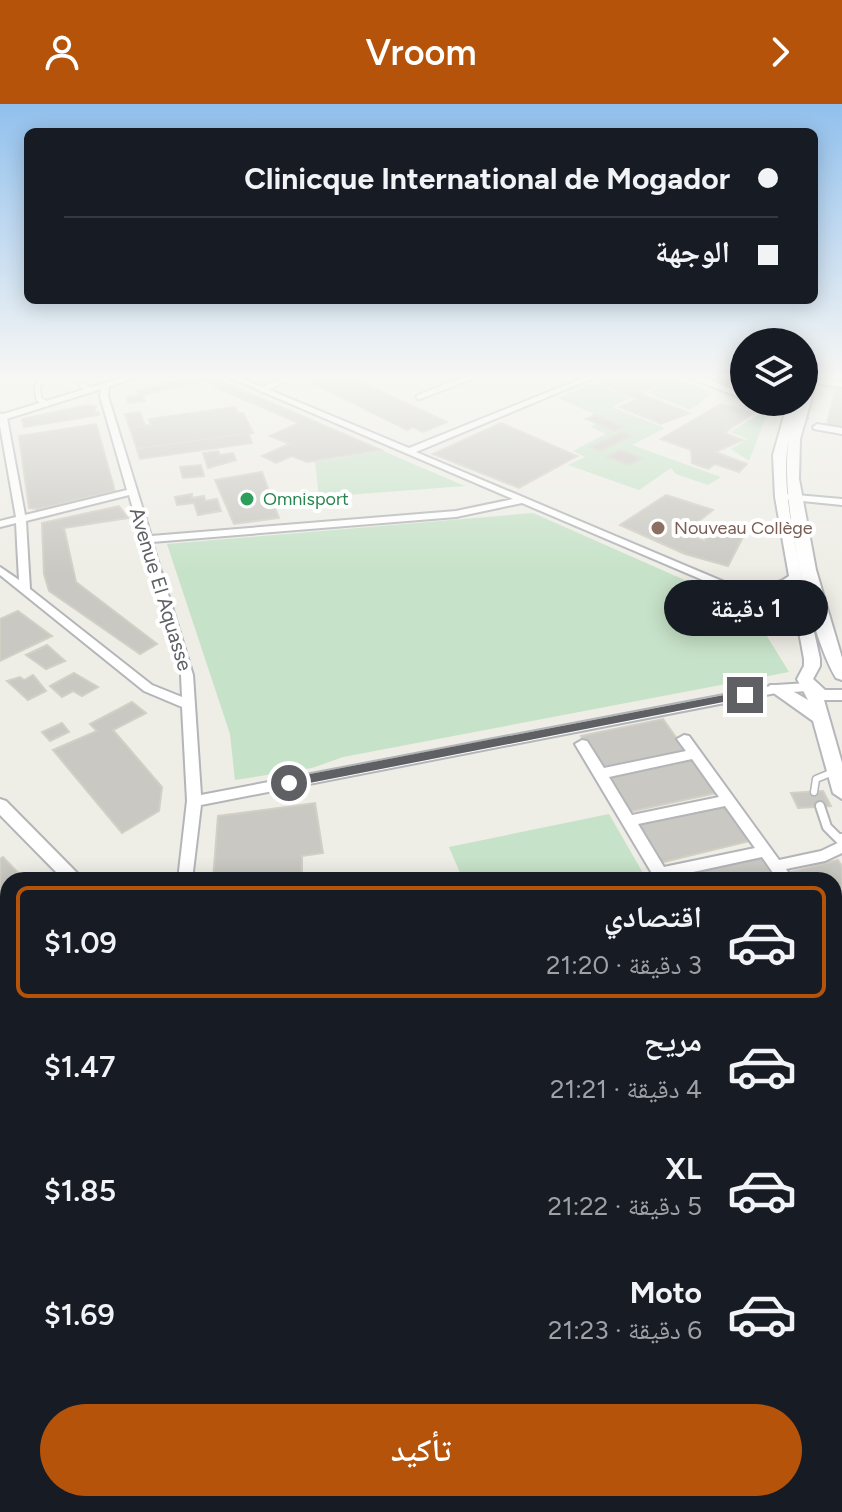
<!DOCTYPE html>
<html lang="ar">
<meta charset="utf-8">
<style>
:root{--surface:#171b24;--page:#20242c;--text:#f1f3f6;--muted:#9ea1a6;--line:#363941;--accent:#b45309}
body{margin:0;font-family:Figtree,"Noto Naskh Arabic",sans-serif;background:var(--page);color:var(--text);direction:rtl;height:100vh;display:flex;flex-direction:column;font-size:30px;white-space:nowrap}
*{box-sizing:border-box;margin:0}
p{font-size:26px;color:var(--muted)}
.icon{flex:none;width:44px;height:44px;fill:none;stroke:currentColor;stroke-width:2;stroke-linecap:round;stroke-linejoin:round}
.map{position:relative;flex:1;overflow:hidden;direction:ltr}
.details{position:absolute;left:0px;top:768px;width:842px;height:640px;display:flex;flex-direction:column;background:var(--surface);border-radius:24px 24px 0 0;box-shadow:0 4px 20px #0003;direction:rtl}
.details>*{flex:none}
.hud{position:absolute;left:24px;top:24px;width:794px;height:176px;border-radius:12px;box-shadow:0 4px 20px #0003;direction:rtl;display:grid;align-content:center;height:176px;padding:0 40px;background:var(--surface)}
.controls{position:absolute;left:730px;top:224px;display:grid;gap:16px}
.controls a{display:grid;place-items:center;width:88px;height:88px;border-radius:50%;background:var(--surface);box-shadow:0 4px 20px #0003;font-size:40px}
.end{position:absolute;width:36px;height:36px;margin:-18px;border:10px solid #5e6064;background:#fff;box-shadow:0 0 0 4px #fff}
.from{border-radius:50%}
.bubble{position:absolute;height:56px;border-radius:28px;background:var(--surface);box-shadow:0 4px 20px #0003;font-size:26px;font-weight:600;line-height:56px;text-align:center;direction:rtl}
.hud b{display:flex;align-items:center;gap:28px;height:76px;font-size:30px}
.hud b+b{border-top:2px solid var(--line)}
.hud i{width:20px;height:20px;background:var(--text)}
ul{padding:14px 0 0;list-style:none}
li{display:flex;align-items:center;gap:24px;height:112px;margin:0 16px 12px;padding:0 24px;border:4px solid transparent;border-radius:12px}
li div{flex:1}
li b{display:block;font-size:30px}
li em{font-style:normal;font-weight:600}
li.active{border-color:var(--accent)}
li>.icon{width:72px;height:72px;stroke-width:1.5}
.action{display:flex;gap:16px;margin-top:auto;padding:16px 40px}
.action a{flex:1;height:92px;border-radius:48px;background:var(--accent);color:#fff;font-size:32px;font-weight:600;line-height:92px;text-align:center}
header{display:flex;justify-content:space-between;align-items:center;height:104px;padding:0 40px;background:var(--accent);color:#fff;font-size:36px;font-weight:600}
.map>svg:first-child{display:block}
.green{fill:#c6e2c8}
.building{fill:#c9c8c2;stroke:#d2cfc5;stroke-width:2}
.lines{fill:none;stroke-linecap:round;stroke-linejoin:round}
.service-far3-casing{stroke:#b3b5b9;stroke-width:8}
.service-far2-casing{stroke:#b3b5b9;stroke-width:9}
.service-far1-casing{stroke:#b3b5b9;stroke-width:12}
.service-casing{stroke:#b3b5b9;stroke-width:14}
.minor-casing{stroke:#b3b5b9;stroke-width:4}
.tertiary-casing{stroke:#b3b5b9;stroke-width:4}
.secondary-casing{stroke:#b5b7bb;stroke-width:4}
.service-far3{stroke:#fff;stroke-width:5}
.service-far2{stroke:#fff;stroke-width:6}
.service-far1{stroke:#fff;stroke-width:8}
.service{stroke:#fff;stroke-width:10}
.minor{fill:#fff;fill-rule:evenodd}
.tertiary{fill:#fff;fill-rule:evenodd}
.secondary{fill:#fff;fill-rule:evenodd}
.route{fill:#5e6064}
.leisure-dot{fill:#2e9e5b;stroke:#fff;stroke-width:3}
.education-dot{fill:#8d6e63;stroke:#fff;stroke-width:3}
.labels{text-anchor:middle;stroke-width:8;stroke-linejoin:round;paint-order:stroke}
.far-leisure-label{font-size:18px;fill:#27864d;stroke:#fff;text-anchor:start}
.far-education-label{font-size:18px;fill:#785e54;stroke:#fff;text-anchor:start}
.street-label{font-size:20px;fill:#5e6064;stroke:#fff}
</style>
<header><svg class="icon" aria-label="forward" viewBox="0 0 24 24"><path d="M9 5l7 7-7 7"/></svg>Vroom<svg class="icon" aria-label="person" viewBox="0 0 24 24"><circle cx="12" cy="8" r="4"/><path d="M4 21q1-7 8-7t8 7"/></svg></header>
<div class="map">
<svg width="842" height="1408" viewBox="0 0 842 1408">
<rect width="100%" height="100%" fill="#eeede6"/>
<g class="green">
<path d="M672 274 713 289 690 306 648 289Z"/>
<path d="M594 279 630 294 612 303 665 324 632 341 721 373 708 381 676 370 671 364 639 386 568 361 585 353 573 347 606 330 591 323 603 314 558 294Z"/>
<path d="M741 300 768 307 749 357 731 345 748 335 730 328 758 311V308L737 302Z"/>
<path d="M383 347 465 382 319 393 315 358Z"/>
<path d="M533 409 714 489 765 529 789 568 343 653 312 664 235 676 230 630 167 440Z"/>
<path d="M609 710 647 776H463L449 743Z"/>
<path d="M0 1143 8 1144V1396L3 1408H0Z"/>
</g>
<g class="building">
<path d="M197 272H209L381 346 307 358 292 352 276 359 262 352 289 340 270 332 299 319 212 282 216 280 205 276 143 291 145 297 128 299 126 293 139 291 137 287Z"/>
<path d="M308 272H347L447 318 423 328 413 323 407 326 302 274Z"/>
<path d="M614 272 627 278 638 272H651L667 277 639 289 689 309 661 320 620 303 637 295 600 279Z"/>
<path d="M701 272H744V288Z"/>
<path d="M836 283 842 284V323L827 320Z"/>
<path d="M721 300 754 309 724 329 743 336 715 348 747 360 739 368 715 360 708 365 692 359 691 346 661 335Z"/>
<path d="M88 301 96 303 93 308H99V311L24 323 22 315Z"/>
<path d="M235 303 238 310 243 309 253 329 137 345 130 324 151 321 149 315Z"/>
<path d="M140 308 145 322 130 324 125 310Z"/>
<path d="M595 311 624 323 615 327 586 315Z"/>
<path d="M501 319 577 352 519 384 433 350Z"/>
<path d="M96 320 115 387 38 405 29 404 19 332Z"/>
<path d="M622 328 632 332 600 347 590 343Z"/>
<path d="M248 329 252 339 140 355 137 345Z"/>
<path d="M620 346 642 354 629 361 607 353Z"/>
<path d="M218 347 220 351 233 349 236 356 208 364 203 349Z"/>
<path d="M201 361 204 372 183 374 180 363Z"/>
<path d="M262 368 279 414 234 420 215 376Z"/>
<path d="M192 390V394L204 392 205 397 217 395 221 407 198 411 194 399 177 401 175 393Z"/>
<path d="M666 391 713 406 684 429 705 437 708 427 744 431 728 462 685 450 620 421Z"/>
<path d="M119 402 128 414 64 424 76 478 157 540 140 550 49 487 44 470 42 419Z"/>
<path d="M18 507 52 532 0 557V515Z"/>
<path d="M47 541 65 557 46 565 26 551Z"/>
<path d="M74 569 98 583 82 592 73 587 62 593 50 582Z"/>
<path d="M33 571 46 587 28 596 7 577 20 573 24 576Z"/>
<path d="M132 598 146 609 113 626 162 683 159 707 122 729 53 646 97 627 90 620Z"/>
<path d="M663 615 685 646 601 664 581 632Z"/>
<path d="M62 619 69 628 50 637 42 628Z"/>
<path d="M691 655 716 689 628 708 607 673Z"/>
<path d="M823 687 831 702 798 704 791 689Z"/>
<path d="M315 699 323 749 302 752V776H213L218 712Z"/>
<path d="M724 701 750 737 659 759 635 721Z"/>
<path d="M3 753 25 776H8V804L0 796V755Z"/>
<path d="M760 753 777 776 668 775Z"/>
<path d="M838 756 842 762V819L834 808V776H797L791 768Z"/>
<path d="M842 875V936L834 938V877Z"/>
<path d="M842 951V992L834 995V953Z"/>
<path d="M842 1179V1269H841L834 1257V1182Z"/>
<path d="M842 1371V1404L834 1389V1374Z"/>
<path d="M252 1400H309L310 1408H253Z"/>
<path d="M341 1400H419L420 1408H343Z"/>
</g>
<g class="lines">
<g class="service-far3-casing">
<g id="service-far3">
<path d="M493 272H502"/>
<path d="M82 281 91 286"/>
<path d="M262 286 292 272"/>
<path d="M419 293 473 272"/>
<path d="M46 300 39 295 37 282 47 272"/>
</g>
</g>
<g class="service-far2-casing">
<path id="service-far2" d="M814 688 816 675 833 668"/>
</g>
<g class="service-far1-casing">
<path id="service-far1" d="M820 702 827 723 840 736 842 734"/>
</g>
<g class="service-casing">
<path id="service" d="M502 1408 522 1404 534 1408"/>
</g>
<g class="minor-casing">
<g id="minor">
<path d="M226 272H236L409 344 588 272H598L416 348 786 504 808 521 817 524C802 533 790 518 778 508L522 399 456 413 152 438 193 571 201 691 776 581 808 579 814 583 808 587 776 589 201 701 192 776H178L187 697 182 603 144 587 0 471V463L19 476 16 419 0 423V417L16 413 0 322V309L7 314 25 411 127 386 100 292 101 282 105 280 109 282 108 292 151 432 456 407 513 395ZM129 391 181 571 182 593 152 581 30 485 26 417Z"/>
<path d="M817 320 842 324V330L814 325 813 323Z"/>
<path d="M785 390 842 395V401L782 395 780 393Z"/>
<path d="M684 631 689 632 779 756 821 747 842 737V749L825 757 786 765 793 776H778L762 753 670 773 671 776H656L575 640 582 636 587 637 604 664 686 647 677 635ZM692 655 719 693 632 711 609 673ZM725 702 755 744 664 763 638 720Z"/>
<path d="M834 834 842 839V857L834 852Z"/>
<path d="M842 861V875L834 877V863Z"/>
<path d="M842 938V954L834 957V941Z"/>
<path d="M834 1033 842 1038V1073L834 1074Z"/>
<path d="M842 1297V1320L834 1323V1300Z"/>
<path d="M313 1400H337L338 1408H314Z"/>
<path d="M784 1400H809L812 1408H787Z"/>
</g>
</g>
<g class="tertiary-casing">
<g id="tertiary">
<path d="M128 272H142L0 317V311Z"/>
<path d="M685 272H698L744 289V295Z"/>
<path d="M804 272 842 277V283L804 278Z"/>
<path d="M754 298H768L807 314 799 316Z"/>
<path d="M0 695 6 697 84 776H64L0 711Z"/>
<path d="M102 1400H130L129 1408H101Z"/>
</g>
</g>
<g class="secondary-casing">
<path id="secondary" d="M808 272H818L800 335 799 375 816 466 842 554V576L836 574C808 527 779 390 789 336 776 387 809 500 820 555V562L813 575 825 586H842V596H824L842 659V695L833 689 813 617 768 585 770 581H782L808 596 797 575 804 562V555L791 484C779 492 747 498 735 489 751 478 769 487 789 472L775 393 773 351 788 298H798L795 313 799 298H804Z"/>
</g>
<use href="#service-far3" class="service-far3"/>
<use href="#service-far2" class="service-far2"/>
<use href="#service-far1" class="service-far1"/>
<use href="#service" class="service"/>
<use href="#minor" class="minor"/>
<use href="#tertiary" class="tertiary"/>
<use href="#secondary" class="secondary"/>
</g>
<linearGradient id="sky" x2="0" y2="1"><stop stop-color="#91c0ed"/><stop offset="0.58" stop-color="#f7f7f4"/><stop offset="1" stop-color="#f7f7f4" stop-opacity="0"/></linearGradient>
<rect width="842" height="469" fill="url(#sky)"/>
<path class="route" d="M745 587 749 588V593L289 683 283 679 289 674Z"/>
<circle class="leisure-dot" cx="247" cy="395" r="8"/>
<circle class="education-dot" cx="658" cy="424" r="8"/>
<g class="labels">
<g class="far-leisure-label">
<text x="263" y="401">Omnisport</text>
</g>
<g class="far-education-label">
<text x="674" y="430">Nouveau Collège</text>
</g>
<g class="street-label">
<text transform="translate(161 485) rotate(73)" y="7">Avenue El Aquasse</text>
</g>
</g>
</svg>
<div class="controls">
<a><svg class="icon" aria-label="layers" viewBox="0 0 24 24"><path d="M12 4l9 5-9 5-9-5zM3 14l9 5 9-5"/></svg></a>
</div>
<i class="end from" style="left:289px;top:679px"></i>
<i class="end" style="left:745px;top:591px"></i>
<div class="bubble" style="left:664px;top:476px;width:164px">1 دقيقة</div>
<div class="hud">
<b><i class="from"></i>Clinicque International de Mogador</b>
<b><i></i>الوجهة</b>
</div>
<section class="details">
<ul>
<li class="active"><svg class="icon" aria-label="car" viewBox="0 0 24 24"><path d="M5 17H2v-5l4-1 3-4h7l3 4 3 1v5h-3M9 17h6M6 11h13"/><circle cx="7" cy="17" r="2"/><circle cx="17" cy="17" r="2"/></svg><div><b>اقتصادي</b><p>3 دقيقة · 21:20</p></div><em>$1.09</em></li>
<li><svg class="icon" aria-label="car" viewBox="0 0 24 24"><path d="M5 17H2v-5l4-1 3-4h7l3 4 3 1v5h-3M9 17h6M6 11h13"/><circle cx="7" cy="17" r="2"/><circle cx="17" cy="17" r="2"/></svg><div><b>مريح</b><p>4 دقيقة · 21:21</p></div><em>$1.47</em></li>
<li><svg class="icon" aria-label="car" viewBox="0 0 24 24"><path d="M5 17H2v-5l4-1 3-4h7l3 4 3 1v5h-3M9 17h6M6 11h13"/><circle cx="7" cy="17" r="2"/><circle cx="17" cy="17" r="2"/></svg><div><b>XL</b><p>5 دقيقة · 21:22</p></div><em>$1.85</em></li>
<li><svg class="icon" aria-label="car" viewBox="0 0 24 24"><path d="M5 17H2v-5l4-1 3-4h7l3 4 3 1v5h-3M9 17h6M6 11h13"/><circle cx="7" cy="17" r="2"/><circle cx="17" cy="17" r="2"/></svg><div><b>Moto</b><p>6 دقيقة · 21:23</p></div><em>$1.69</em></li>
</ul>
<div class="action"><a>تأكيد</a></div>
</section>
</div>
